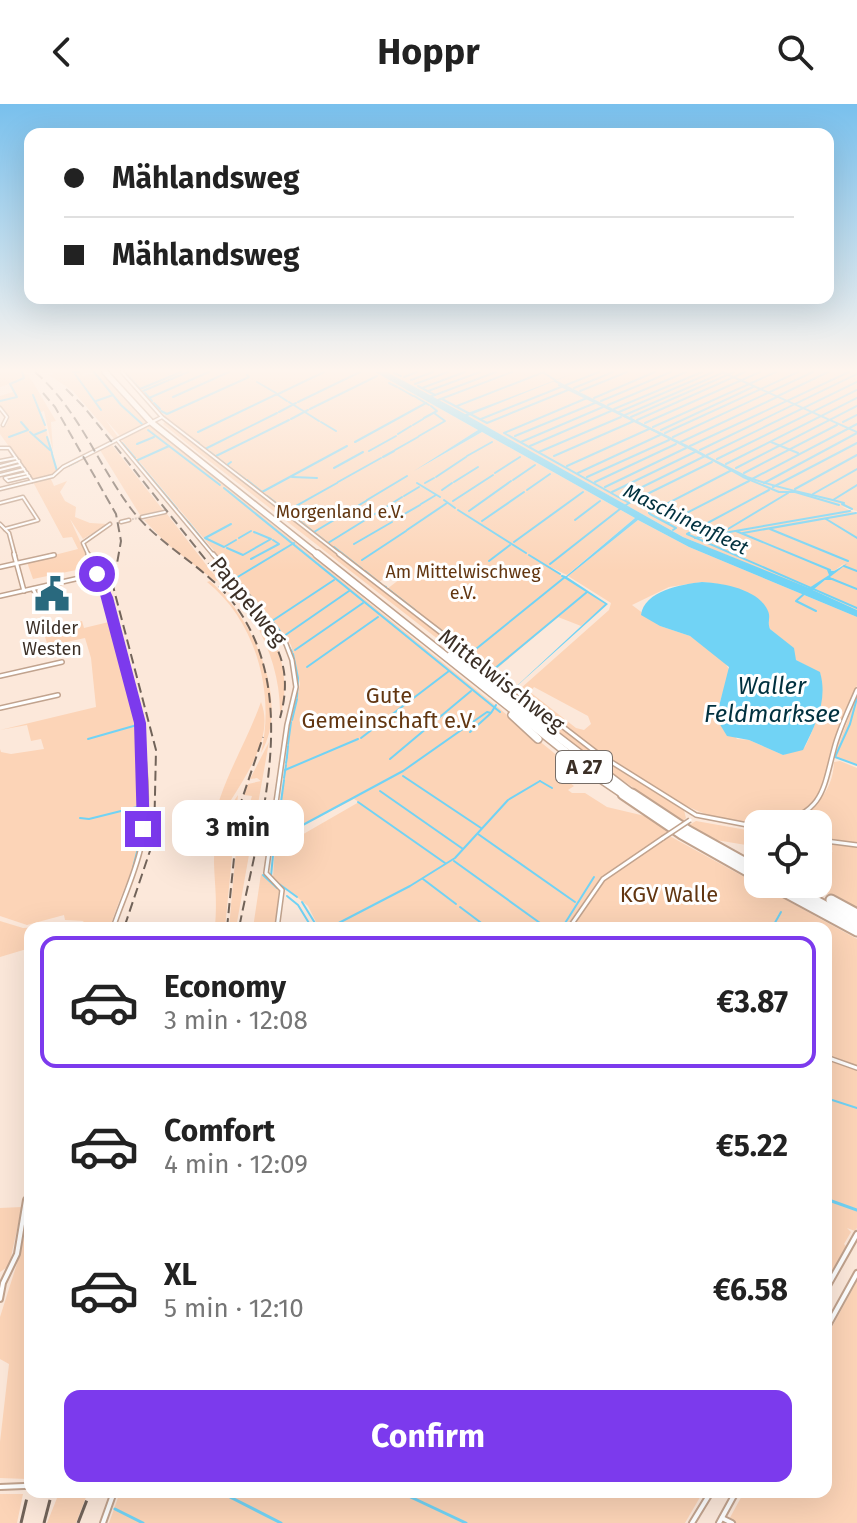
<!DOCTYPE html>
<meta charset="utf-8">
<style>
:root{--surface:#fff;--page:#f6f6f6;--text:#222;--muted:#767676;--line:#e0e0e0;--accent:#7c3aed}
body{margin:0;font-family:"Fira Sans",sans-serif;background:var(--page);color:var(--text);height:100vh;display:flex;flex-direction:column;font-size:30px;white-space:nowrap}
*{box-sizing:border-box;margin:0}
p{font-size:26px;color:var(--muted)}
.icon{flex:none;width:44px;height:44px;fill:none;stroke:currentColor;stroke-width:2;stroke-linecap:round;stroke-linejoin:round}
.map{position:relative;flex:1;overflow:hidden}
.sheet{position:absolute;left:24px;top:818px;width:808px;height:576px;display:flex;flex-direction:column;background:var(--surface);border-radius:16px;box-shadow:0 8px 32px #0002}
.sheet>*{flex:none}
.guide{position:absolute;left:24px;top:24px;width:810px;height:176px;border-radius:16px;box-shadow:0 8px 32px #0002;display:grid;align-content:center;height:176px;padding:0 40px;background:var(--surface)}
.controls{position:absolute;left:744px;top:706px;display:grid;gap:16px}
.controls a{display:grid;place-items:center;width:88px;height:88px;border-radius:16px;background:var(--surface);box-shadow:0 8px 32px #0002;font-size:40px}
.end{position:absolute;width:36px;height:36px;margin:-18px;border:10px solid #7c3aed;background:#fff;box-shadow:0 0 0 4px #fff}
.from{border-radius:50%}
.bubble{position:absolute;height:56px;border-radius:16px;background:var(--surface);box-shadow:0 8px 32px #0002;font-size:26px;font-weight:700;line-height:56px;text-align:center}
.guide b{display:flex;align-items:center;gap:28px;height:76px;font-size:30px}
.guide b+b{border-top:2px solid var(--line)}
.guide i{width:20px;height:20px;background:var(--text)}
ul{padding:14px 0 0;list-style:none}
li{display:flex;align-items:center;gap:24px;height:132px;margin:0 16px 12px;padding:0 24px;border:4px solid transparent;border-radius:16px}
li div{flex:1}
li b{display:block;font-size:30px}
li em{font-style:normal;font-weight:700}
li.active{border-color:var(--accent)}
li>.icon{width:72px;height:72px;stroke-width:1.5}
.cta{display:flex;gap:16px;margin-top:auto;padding:16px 40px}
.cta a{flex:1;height:92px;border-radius:16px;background:var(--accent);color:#fff;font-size:32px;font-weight:700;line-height:92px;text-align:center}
header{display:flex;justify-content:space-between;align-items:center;height:104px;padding:0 40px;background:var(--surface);font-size:36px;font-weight:700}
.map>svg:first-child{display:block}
.green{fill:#fcd4b7;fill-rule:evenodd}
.water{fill:#71d3f5}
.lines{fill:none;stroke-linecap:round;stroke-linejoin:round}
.stream-far1{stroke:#71d3f5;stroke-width:2}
.stream{stroke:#71d3f5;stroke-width:3}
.minor-tunnel{stroke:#d5c3b6;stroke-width:2;stroke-dasharray:2 1;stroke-linecap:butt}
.minor-far2-casing{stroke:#c1a38e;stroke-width:5}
.minor-far1-casing{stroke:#c1a38e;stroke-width:6}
.minor-casing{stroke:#c1a38e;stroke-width:8}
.motorway-far2-casing{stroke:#c1a38e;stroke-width:8}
.motorway-far1-casing{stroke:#c1a38e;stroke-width:10}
.motorway-casing{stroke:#c1a38e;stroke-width:13}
.minor-far2{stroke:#fff;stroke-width:2}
.minor-far1{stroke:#fff;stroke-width:3}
.minor{stroke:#fff;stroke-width:4}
.motorway-far2{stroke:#fff;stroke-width:5}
.motorway-far1{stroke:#fff;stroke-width:7}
.motorway{stroke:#fff;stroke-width:9}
.rail-far1{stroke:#716359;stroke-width:2;stroke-dasharray:10 5;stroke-linecap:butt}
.rail{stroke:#716359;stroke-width:3;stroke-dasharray:24 12;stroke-linecap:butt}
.minor-bridge-far1-casing{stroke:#c1a38e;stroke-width:6;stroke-linecap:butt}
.minor-bridge-casing{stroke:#c1a38e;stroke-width:8;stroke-linecap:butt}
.minor-bridge-far1{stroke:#fff;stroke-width:3}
.minor-bridge{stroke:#fff;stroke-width:4}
.route{fill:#7c3aed}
.labels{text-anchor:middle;stroke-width:6;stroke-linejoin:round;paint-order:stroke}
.far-park-label{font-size:18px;fill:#623611;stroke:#fff}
.far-poi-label{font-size:18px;fill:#3b2f26;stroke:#fff}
.far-water-label{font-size:20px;font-style:italic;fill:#01313f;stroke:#fff}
.shield{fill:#fff;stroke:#766d67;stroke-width:2}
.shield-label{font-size:20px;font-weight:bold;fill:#3b2f26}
.street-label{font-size:22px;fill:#3b2f26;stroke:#fff}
.park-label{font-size:22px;fill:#623611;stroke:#fff}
.water-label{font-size:24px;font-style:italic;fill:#01313f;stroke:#fff}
</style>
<header><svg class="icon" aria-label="back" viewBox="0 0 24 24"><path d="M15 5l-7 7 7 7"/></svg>Hoppr<svg class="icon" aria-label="search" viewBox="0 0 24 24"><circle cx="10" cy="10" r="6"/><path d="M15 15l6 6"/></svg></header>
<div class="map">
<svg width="857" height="1419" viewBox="0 0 857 1419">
<rect width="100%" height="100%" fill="#fce8da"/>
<g class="green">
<path d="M0 268 28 270 56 317 51 318 53 347 44 307 41 308 57 364 54 370 33 376 0 330V323L6 322 10 312 0 302V292L13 288 9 280 0 283Z"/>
<path d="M51 268H87L81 270 83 272 101 268 147 318 120 332 105 315 118 333 116 337 73 287 49 271 54 270Z"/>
<path d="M124 268H375L478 326 416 366 482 328 635 414 567 471 548 462 606 500 581 522 558 513 495 566 387 485 413 465 404 461 379 478 164 313 165 311Z"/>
<path d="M387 268H857V407L841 402 857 410V506L813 486 825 476H831L830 473 846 458 834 467 829 465V471L809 485 683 433 467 312 487 303 464 310Z"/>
<path d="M166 317 511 584 507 589 194 345 163 320Z"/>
<path d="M149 320 559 653 566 676 574 682 568 686 572 689H585L607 703 645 712 669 727 666 730 857 835V1124L855 1127 847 1124 851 1128 844 1140 846 1142 826 1178V824H319L308 802 273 774 275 742 290 734 293 736 359 698 354 695 276 735 290 626 300 580 291 541 278 523 123 338 121 335Z"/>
<path d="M112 341 163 406 140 411 100 346Z"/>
<path d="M50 373 54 382 67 377 60 388 65 397 76 403 75 413 90 419 108 420 83 435 70 415 95 470 84 473 81 465 33 475 27 458 78 445 72 433 63 434 33 378Z"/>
<path d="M167 410 211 467 219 476 215 477 167 440 144 416Z"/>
<path d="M638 416 689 443 857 513C857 535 857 560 857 581 853 602 839 623 833 643 826 664 828 682 813 700 745 778 575 630 521 587L520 585 609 506 611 499 568 472ZM702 478C719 479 760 487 767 506 770 512 767 518 770 525L788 540 796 556 820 569C826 597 817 617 805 643L783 651 749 636 737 635 717 607 730 567 724 557 690 532 660 522 632 501 669 483ZM534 583 588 612 591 620 584 626 576 624 530 588Z"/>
<path d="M210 477C253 513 291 598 261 649 275 590 257 518 207 478Z"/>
<path d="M242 498C277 523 293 571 280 613 281 570 266 532 242 498Z"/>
<path d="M82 517 84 524 113 517C127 586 150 653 142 724 138 760 120 790 110 824H30V844L0 853V817L23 824 78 821 84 817 65 816 64 811 27 821 0 812V645L1 648 11 650 44 645 41 635 31 637 27 621 0 626 96 603 91 554 85 534 48 542 45 533 75 526 45 532 43 526Z"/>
<path d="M512 585 612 661 684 706 686 714 683 717C622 678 565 635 508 590Z"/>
<path d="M857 591V661L834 653Z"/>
<path d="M261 598C278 641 229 692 211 730 218 682 245 643 261 598Z"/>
<path d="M269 638 236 824H229L238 724 248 725 251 713 247 708 252 692 244 691 248 680 261 677 257 674 250 675Z"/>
<path d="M840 657 857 664V739L818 734V720H782C811 710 833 690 834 658Z"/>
<path d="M238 691 225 824H215C221 765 199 745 238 691Z"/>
<path d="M696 717 758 728V743L716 736 689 721Z"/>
<path d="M818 737 857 742V808L820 785 818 756 833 747 818 741Z"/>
<path d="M261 770 279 787 275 824H253Z"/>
<path d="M30 1096V1362L27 1375 0 1374V1338L9 1260 0 1255V1213L21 1147Z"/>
<path d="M22 1103 9 1162 0 1168V1104Z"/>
<path d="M857 1177V1419H727L744 1388H826V1234Z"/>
<path d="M88 1388 76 1419H47L59 1389Z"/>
<path d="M120 1388H703L685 1419H109Z"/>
<path d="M0 1390H23L17 1419H0Z"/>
</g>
<g class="water">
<path d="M375 268H387L465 310 577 268 468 312 683 433 809 484 829 471 827 466 834 467 848 459 830 473 834 475 832 476H825L813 486 857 506V513L689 443 638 416 567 473 608 500 508 590 605 500 564 474 635 414 482 328 414 367 478 326Z"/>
<path d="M702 478C722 479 759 485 768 507 771 514 767 517 770 525L794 544 796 556 820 568C828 596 816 620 803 646L783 651 749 636 727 632 716 614 729 563 690 532 660 522 641 511C644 487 682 480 702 478Z"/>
</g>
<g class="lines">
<g class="stream-far1">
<path d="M73 268H79"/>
<path d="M94 268 121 301 142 320"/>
<path d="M124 268 140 285"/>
<path d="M722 268 857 328"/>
<path d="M394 269 401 272"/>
<path d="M544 269 555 276"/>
<path d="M75 270 101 306"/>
<path d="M404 273 417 268"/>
<path d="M411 276 433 268"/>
<path d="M555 277 747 373C779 385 811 390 844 399"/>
<path d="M257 278 276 289"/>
<path d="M389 279 397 283"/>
<path d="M415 280 448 268"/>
<path d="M559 281 697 347 743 373 779 388H795L839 401"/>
<path d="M566 281 599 268"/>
<path d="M418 282 435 291 429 293"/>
<path d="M399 284 413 292"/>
<path d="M422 284 465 268"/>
<path d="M574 284 613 268"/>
<path d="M140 285 181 268"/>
<path d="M143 287 188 268"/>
<path d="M428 287 480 268"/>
<path d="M580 287 627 268"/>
<path d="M145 289 152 297"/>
<path d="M33 291 45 321"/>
<path d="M276 291 324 268"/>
<path d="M278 291 287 297"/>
<path d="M435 291 496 268"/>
<path d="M414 292 429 301"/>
<path d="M173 293 229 268"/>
<path d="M776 293 828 268"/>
<path d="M149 294 209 268"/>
<path d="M587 294 504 329 629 399 626 401"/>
<path d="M594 294 655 268"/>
<path d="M442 295 487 319 568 286"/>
<path d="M438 296 512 268"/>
<path d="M0 297 17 293 10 280 24 274 22 268"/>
<path d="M96 297 113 291"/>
<path d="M601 297 671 268"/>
<path d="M289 298 319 317"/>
<path d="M298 298 360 268"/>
<path d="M154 299 160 305"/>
<path d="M608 301 686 268"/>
<path d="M457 302 544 268"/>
<path d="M310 305 377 272"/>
<path d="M614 305 702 268"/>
<path d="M161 307 167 310 249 273 247 271"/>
<path d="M279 308 296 299"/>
<path d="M619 308 713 268"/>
<path d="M625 311 722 269"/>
<path d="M631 313 734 268"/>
<path d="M424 314 437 307 431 302"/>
<path d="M291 315 308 306"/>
<path d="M481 315 561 283"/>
<path d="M637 316 745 268"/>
<path d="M321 318 336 327"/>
<path d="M843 318 857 311"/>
<path d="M645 319 760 268"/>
<path d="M413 321 423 315"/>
<path d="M176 322 187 331"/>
<path d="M653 323 776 268"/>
<path d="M148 326 220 381"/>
<path d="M661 326 753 283"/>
<path d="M30 328 50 346"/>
<path d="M198 328 275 291"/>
<path d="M665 329 798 268"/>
<path d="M398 330 411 322"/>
<path d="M34 331 46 326"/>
<path d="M188 332 199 339"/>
<path d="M419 332 445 317 434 309"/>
<path d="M515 332 595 299"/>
<path d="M9 333 28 326 21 318"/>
<path d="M47 333 52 349"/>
<path d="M673 333 813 268"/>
<path d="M355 338 426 299"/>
<path d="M521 338 603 303"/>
<path d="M681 338 777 293"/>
<path d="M771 338 798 349"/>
<path d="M122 339 135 354"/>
<path d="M137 340 154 333"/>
<path d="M530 342 611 307"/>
<path d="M690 342 849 268"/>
<path d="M205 345 277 309"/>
<path d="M395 346 418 333"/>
<path d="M700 346 857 270"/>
<path d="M369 347 396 332"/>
<path d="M210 348 225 360"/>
<path d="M539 348 621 313"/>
<path d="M52 350 57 367"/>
<path d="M707 351 857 278"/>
<path d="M216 352 289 316"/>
<path d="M467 352 492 338"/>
<path d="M554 352 634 317"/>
<path d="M383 353 394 347"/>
<path d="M717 355 857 286"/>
<path d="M136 356 177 405"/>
<path d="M138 356 169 342"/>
<path d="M726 360 857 294"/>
<path d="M68 362 78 357"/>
<path d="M567 362 649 325"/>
<path d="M229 363 227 361 231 358"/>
<path d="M230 364 245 375"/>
<path d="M334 364 363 348"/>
<path d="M736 364 857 302"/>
<path d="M495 369 520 353"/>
<path d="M578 369 660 331"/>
<path d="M744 369 837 321"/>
<path d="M292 373 317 374"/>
<path d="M436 373 466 353"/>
<path d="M587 373 669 336"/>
<path d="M752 375 857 320"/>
<path d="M247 376 262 388"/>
<path d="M513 376 535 361"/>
<path d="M338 378 381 354"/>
<path d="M454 378 478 363"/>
<path d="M595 378 676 340"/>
<path d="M417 379 440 393"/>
<path d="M425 379 434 374"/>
<path d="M764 379 857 329"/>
<path d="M605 383 686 344"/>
<path d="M773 383 857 339"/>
<path d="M224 384 500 608"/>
<path d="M795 385 857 351"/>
<path d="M442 386 452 379"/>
<path d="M527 386 550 370"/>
<path d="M769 386 687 430 857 504"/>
<path d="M262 388 347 342"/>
<path d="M612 388 695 348"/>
<path d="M813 390 857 365"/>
<path d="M267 392 293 412"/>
<path d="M404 392 419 383"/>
<path d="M622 393 705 352"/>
<path d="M367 396 407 372"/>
<path d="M444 396 455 404"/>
<path d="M833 396 857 381"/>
<path d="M453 397 493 371"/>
<path d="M629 399 712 358"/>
<path d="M421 400 436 391"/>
<path d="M842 400 852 405"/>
<path d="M458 406 526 449"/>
<path d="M178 407 187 417"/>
<path d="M287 407 337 379"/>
<path d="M380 407 402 393"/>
<path d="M469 407 511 377"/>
<path d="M649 409 732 366"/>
<path d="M650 410 676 424 673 426"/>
<path d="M294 413 305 421"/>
<path d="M826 415 857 434"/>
<path d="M394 416 420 401"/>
<path d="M575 416 600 397"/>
<path d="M482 417 524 388"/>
<path d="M188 418 213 449"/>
<path d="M667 419 749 377"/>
<path d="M231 420 205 434 224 443 236 436"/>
<path d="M306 422 330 441"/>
<path d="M770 425 848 457"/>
<path d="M407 426 447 399"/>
<path d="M736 427 830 466"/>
<path d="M314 428 366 397"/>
<path d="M723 428 788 389"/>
<path d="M743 429 856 409"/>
<path d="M239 434 251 427"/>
<path d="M695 434 850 407"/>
<path d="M514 438 583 388"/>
<path d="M328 439 378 408"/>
<path d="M354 440 392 418"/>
<path d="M334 443 362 465"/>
<path d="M227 444 243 451 271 435 254 428"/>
<path d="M529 451 560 470"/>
<path d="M251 455 279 440 273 436"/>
<path d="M362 456 406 427"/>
<path d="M489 457 510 441"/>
<path d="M550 460 620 405"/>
<path d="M844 462 857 467"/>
<path d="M365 467 381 480"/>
<path d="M236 474 294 439"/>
<path d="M832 475 857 485"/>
<path d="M383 482 386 483"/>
<path d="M244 485 277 523"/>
<path d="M388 485 415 506"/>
<path d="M804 490 796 497 816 507"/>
<path d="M417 508 432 520"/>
<path d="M272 517 334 476"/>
<path d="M112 519 117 537"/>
<path d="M434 521 466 546"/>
<path d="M278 524 292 548"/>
<path d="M284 532 349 487"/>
<path d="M295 546 363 499"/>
<path d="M119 547 124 566"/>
<path d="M469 547 513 582"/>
<path d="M471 549 565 473 562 472"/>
<path d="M293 550 298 574 297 593"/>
<path d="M307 563 378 513"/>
<path d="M493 566 587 488"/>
<path d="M125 568 128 578"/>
<path d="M128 580 132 594"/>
<path d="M857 594 850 620 835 653 857 661"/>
<path d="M441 612 471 587"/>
<path d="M292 616 297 595"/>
<path d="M470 628 490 610"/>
<path d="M361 634 449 567"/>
<path d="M88 635 137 621"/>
<path d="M139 638 142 698"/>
<path d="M288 640 291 618"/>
<path d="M287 652 288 642"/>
<path d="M390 655 440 613"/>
<path d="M286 659 287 653"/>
<path d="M285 666 358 635"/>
<path d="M403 672 481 724"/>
<path d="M284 674 286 661"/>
<path d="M540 677 552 684"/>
<path d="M380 687 463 745"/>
<path d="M281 698 284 676"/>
<path d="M358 698 445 759"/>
<path d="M279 707 280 700"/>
<path d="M80 714 89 715 141 702"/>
<path d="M478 730 575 798"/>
<path d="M275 736 403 667 487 608 491 609 496 601"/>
<path d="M275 736 279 710"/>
<path d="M454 757 547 824"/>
<path d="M133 764 140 736 142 701"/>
<path d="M263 771 277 784"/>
<path d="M271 772 274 741"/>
<path d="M423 775 456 800"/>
<path d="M275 777 297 793"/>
<path d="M287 792 298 801 312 824"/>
<path d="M302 798 318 824"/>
<path d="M460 803 488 824"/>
<path d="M331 823 410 782 455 754 508 696 540 677"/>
<path d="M562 824 594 773"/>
<path d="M772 824 781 808"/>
<path d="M826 994 857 1004"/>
</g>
<g class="stream">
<path d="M826 1095 857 1106"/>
<path d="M400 1388 466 1419"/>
<path d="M230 1393 281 1419"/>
<path d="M115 1405 143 1419"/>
</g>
<path class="minor-tunnel" d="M129 416 142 413"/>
<g class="minor-far2-casing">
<g id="minor-far2">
<path d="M122 268 162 313 342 452"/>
<path d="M0 304 7 313 3 321"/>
<path d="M118 337 214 452"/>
<path d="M0 344H9L32 377"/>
<path d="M0 357 16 354"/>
<path d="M0 362 19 357"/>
<path d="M0 366 20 361"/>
<path d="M27 369 5 374 8 377 29 372"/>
<path d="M0 371 24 365"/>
<path d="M0 385 53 372 63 363 162 313"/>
<path d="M0 399 23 393 38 416 5 425"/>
<path d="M142 413 165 408"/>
<path d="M121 418 129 416"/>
<path d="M0 420 9 429 15 452"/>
<path d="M49 452 54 451"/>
<path d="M89 452 83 439 110 420"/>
</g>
</g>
<g class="minor-far1-casing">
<g id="minor-far1">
<path d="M14 450 24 487"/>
<path d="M88 450C121 519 160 667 141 743 135 770 122 797 113 824"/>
<path d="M213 450 272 521 286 540 292 556 296 583 287 621 266 769 282 786 277 824"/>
<path d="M339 450 597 649 696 711 758 723"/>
<path d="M0 463 54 451"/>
<path d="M33 485 43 504"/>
<path d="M0 492 97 470"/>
<path d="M0 572 62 558"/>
<path d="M0 604 58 591"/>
<path d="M778 720C824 706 823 686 834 645 839 625 849 605 857 586"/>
<path d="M818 736 857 741"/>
<path d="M569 824 603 775 663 734"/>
<path d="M826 953 857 964"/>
</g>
</g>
<g class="minor-casing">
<g id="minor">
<path d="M826 1185 857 1130"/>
<path d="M0 1195 3 1179 17 1150 26 1096"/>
<path d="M826 1225 857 1169"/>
<path d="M0 1383 24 1382"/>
<path d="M722 1414 732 1419"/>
<path d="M103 1419 114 1388"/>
<path d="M692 1419 711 1388"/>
<path d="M719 1419 736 1388"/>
</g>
</g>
<g class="motorway-far2-casing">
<g id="motorway-far2">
<path d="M105 268 150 317"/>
<path d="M152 319 319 452"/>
</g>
</g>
<g class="motorway-far1-casing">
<g id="motorway-far1">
<path d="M317 450 595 671 626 692"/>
<path d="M451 551 635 692"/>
<path d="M512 611 538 635"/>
</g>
</g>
<g class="motorway-casing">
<g id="motorway">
<path d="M623 690 682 730 758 773"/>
<path d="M632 690 688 727 758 766"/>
<path d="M770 780 857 827"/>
<path d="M784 780 857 819"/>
<path d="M831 796 857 810"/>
</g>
</g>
<use href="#minor-far2" class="minor-far2"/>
<use href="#minor-far1" class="minor-far1"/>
<use href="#minor" class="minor"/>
<use href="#motorway-far2" class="motorway-far2"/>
<use href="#motorway-far1" class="motorway-far1"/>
<use href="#motorway" class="motorway"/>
<g class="rail-far1">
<path d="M35 268C80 307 97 360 132 406 160 442 203 461 231 496 304 586 259 722 239 824"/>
<path d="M66 285 84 303 225 480"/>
<path d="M43 289 55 303 116 410 121 437 113 482 156 646 154 735 124 824"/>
<path d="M245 498C277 536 294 563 280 614"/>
<path d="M227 824 239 704 263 633"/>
</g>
<g class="rail">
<path d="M21 1419 30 1381"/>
<path d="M44 1419 52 1388"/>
<path d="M78 1419 90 1388"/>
</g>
<g class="minor-bridge-far1-casing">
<path id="minor-bridge-far1" d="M663 734 690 716"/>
</g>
<g class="minor-bridge-casing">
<path id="minor-bridge" d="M25 1382H30"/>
</g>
<use href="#minor-bridge-far1" class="minor-bridge-far1"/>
<use href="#minor-bridge" class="minor-bridge"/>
</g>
<linearGradient id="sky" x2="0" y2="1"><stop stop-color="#78c0ed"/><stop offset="0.57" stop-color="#fef5ee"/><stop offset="1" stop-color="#fef5ee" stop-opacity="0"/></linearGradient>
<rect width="857" height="467" fill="url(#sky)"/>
<path class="route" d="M94 468H101L113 493 146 619 150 725 143 730 137 725 134 619Z"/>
<defs>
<g id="civic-bare" transform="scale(2.76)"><path d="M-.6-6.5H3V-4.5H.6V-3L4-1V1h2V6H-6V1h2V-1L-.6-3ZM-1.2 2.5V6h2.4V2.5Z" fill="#29697e" stroke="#fff" stroke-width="2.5" paint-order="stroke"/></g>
</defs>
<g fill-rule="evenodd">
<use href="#civic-bare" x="52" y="490"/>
</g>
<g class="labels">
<g class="far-park-label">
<text x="340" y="414">Morgenland e.V.</text>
<text x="463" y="474">Am Mittelwischweg<tspan x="463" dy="21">e.V.</tspan></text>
</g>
<g class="far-poi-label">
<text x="52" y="530">Wilder<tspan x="52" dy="21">Westen</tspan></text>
</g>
<g class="far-water-label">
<text transform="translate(686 415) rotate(26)" y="7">Maschinenfleet</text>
</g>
<rect class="shield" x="556" y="647" width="56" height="32" rx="6"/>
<g class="shield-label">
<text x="584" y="670">A 27</text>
</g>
<g class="street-label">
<text transform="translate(249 497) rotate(51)" y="8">Pappelweg</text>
<text transform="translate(502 576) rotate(38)" y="8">Mittelwischweg</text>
</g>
<g class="park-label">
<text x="389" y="599">Gute<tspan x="389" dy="25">Gemeinschaft e.V.</tspan></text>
<text x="669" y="798">KGV Walle</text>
</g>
<g class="water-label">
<text x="772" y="590">Waller<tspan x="772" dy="28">Feldmarksee</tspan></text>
</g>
</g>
</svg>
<div class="controls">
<a><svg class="icon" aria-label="locate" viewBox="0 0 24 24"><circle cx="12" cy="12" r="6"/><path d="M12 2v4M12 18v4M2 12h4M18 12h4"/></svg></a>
</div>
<i class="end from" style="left:97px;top:470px"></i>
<i class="end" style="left:143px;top:725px"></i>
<div class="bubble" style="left:172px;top:696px;width:132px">3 min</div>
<div class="guide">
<b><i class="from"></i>Mählandsweg</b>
<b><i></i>Mählandsweg</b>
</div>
<section class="sheet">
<ul>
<li class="active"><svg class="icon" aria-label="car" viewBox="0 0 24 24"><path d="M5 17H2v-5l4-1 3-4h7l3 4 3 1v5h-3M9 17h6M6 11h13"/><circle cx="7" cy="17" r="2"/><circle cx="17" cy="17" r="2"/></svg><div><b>Economy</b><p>3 min · 12:08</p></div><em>€3.87</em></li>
<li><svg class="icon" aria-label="car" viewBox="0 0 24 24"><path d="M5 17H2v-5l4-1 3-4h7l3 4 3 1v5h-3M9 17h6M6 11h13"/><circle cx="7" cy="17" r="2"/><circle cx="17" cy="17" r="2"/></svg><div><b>Comfort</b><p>4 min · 12:09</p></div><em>€5.22</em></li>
<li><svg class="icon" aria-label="car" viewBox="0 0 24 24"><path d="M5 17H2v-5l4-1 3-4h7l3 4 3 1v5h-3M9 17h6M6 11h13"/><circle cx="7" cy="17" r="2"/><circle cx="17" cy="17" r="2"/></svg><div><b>XL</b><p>5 min · 12:10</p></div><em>€6.58</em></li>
</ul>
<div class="cta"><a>Confirm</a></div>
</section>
</div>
